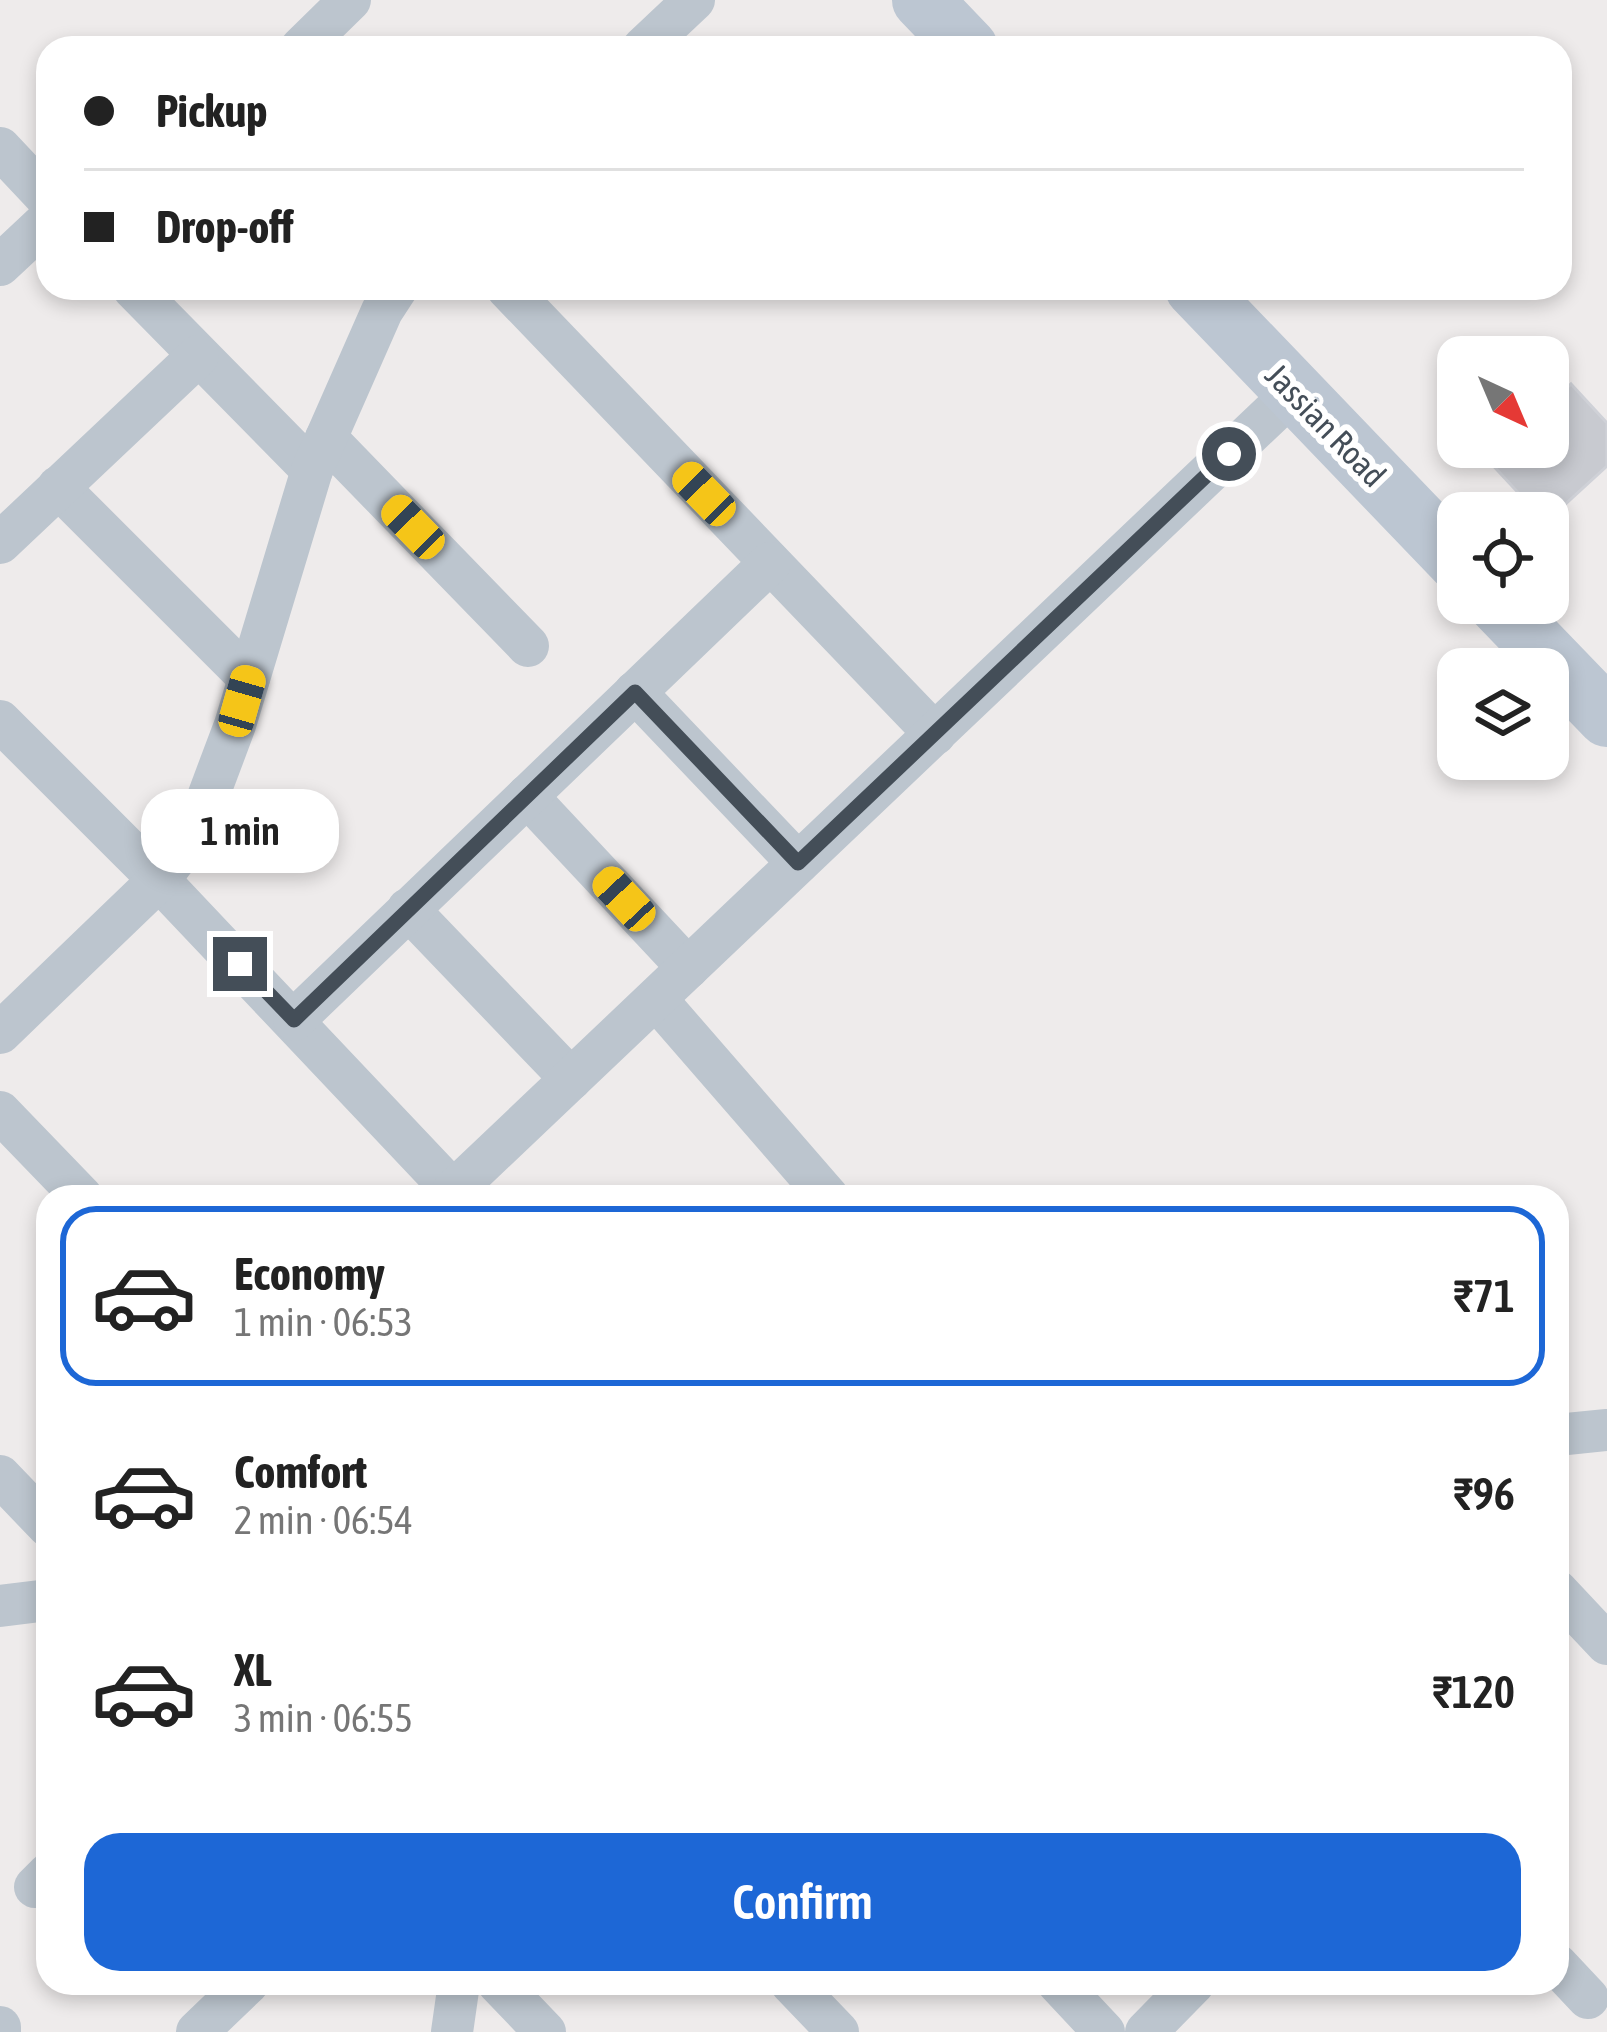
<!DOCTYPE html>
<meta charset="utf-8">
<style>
:root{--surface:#fff;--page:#f6f6f6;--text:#222;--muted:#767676;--line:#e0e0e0;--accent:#1d67d6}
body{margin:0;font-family:"Asap Condensed",sans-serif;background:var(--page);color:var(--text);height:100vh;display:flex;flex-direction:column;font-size:45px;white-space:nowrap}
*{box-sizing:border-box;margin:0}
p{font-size:39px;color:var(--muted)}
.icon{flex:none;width:66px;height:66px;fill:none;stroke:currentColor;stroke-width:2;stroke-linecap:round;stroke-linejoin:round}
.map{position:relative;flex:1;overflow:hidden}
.panel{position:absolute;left:36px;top:1185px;width:1533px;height:810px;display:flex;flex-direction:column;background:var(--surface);border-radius:36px;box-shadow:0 6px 18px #0003}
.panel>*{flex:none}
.top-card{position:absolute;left:36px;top:36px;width:1536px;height:264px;border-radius:36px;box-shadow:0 6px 18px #0003;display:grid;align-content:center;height:264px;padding:0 48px;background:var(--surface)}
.needle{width:78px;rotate:136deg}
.buttons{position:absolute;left:1437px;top:336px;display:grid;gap:24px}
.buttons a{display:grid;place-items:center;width:132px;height:132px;border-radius:24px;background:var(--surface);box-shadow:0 6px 18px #0003;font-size:60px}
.end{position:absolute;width:54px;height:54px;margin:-27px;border:15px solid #444e58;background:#fff;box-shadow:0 0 0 6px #fff}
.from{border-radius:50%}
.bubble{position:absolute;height:84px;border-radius:36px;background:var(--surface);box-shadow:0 6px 18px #0003;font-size:39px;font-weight:600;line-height:84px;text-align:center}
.car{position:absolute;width:36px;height:72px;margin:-36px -18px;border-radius:15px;box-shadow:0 0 9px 3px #0007;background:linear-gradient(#f5c518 24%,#345 0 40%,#f5c518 0 76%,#345 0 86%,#f5c518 0)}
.top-card b{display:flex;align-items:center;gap:42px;height:114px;font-size:45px}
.top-card b+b{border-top:3px solid var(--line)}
.top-card i{width:30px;height:30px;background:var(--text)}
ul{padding:21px 0 0;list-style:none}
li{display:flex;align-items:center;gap:36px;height:180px;margin:0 24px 18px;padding:0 24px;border:6px solid transparent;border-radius:36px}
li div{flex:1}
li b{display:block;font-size:45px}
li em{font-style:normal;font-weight:600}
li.active{border-color:var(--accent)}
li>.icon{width:108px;height:108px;stroke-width:1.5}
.cta{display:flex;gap:24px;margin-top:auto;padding:24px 48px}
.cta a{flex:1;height:138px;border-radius:36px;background:var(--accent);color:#fff;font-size:48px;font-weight:600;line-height:138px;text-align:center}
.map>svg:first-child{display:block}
.building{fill:#c8cad0;stroke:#cfd1d7;stroke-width:3}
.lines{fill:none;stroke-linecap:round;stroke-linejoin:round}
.street{stroke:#bcc5ce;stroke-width:42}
.secondary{stroke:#bcc6d2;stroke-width:60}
.route{stroke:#444e58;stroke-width:15}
.labels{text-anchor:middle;stroke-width:12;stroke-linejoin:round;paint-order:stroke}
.street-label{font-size:33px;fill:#444e58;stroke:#fff}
</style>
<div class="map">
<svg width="1607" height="2032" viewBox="0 0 1607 2032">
<rect width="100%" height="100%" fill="#eeebeb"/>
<path class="building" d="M1571 384 1607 423V466L1548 520V513H1537L1488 460 1503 447H1548V406Z"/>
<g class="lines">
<g class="street">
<path d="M301 48 350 0"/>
<path d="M643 48 694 0"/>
<path d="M0 148 48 199"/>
<path d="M0 265 48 220"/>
<path d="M133 288 312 470"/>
<path d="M507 288 935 734"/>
<path d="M326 438 528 646"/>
<path d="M58 487 249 678"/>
<path d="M0 543 198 356"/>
<path d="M635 692 798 863"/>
<path d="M0 721 159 880 459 1197"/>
<path d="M527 796 688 968"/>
<path d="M408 909 571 1079"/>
<path d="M656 999 828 1197"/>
<path d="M294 1020 770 563"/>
<path d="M0 1033 159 880 184 847 205 805 235 725 312 470 382 311 397 288"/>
<path d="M0 1112 82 1197"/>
<path d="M453 1191 1294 392"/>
<path d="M1557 1435 1607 1430"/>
<path d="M0 1476 48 1526"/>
<path d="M1557 1591 1607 1644"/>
<path d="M0 1606 48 1600"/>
<path d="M35 1887 48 1874"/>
<path d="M1557 1965 1588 1998"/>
<path d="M498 1983 545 2032"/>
<path d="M791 1983 838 2032"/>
<path d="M1058 1983 1104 2032"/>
<path d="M0 2027V2031"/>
<path d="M197 2032 248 1983"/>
<path d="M452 2032 459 1983"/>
<path d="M1146 2032 1194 1983"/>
</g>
<g class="secondary">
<path d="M922 0 968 48"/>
<path d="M1195 288 1458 562"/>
<path d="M1497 603 1607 717"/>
</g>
</g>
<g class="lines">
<path class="route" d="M240 964 294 1020 635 692 798 863 1229 454"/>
</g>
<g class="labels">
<g class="street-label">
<text transform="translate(1326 425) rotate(46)" y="12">Jassian Road</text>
</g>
</g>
</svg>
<div class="buttons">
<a><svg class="needle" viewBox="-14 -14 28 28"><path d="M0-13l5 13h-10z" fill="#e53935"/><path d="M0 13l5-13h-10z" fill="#767676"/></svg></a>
<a><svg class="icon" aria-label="locate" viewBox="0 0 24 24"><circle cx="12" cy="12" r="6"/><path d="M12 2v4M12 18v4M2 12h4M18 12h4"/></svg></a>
<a><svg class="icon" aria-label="layers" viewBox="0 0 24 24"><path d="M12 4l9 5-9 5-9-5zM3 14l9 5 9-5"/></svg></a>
</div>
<i class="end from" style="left:1229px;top:454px"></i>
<i class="end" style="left:240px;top:964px"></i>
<div class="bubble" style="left:141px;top:789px;width:198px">1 min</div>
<i class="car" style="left:704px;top:494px;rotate:316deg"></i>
<i class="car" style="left:413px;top:527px;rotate:316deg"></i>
<i class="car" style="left:242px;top:701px;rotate:16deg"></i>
<i class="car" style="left:624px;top:899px;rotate:317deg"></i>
<div class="top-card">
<b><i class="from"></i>Pickup</b>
<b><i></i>Drop-off</b>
</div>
<section class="panel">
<ul>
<li class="active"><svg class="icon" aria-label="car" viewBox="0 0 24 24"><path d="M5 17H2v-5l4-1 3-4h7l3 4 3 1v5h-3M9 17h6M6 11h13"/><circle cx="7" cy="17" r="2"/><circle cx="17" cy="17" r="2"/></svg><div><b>Economy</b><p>1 min · 06:53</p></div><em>₹71</em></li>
<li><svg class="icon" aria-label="car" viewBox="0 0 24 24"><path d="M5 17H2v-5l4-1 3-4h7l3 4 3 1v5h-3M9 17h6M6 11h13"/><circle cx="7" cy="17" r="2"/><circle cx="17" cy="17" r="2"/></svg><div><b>Comfort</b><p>2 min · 06:54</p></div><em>₹96</em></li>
<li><svg class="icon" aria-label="car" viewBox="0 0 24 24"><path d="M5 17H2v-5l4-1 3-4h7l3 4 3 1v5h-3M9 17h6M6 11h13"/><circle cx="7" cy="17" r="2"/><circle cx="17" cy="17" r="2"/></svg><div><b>XL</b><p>3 min · 06:55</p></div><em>₹120</em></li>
</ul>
<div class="cta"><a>Confirm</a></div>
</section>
</div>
